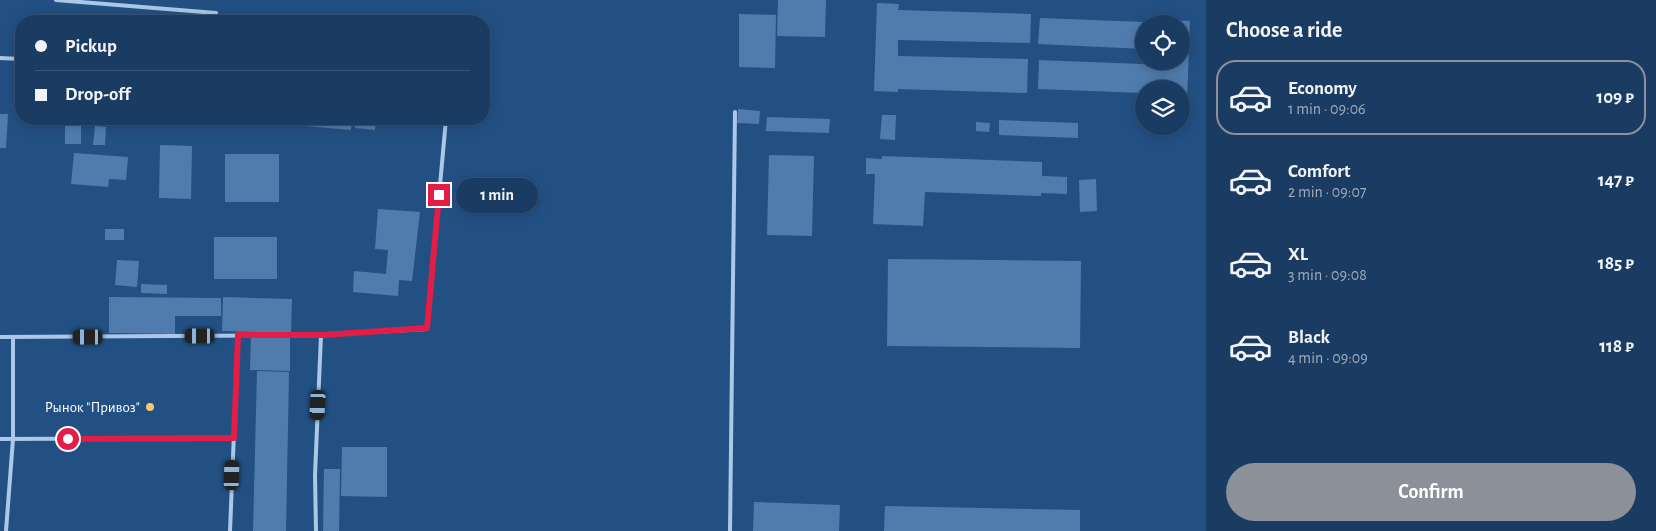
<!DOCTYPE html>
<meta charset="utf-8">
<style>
:root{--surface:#1a3c62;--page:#27476b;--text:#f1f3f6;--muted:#9fadbe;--line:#385677;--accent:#8c9099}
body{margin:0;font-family:"Alegreya Sans",sans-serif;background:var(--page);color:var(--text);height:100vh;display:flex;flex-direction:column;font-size:19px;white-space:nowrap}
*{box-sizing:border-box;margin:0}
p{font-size:16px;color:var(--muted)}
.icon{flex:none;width:28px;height:28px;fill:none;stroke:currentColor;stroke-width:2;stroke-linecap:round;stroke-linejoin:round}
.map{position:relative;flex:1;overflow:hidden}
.side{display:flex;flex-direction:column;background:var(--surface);width:450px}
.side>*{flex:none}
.top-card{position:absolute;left:15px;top:15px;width:475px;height:110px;border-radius:20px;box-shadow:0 2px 12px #0003,0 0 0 1px var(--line);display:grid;align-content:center;height:110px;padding:0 20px;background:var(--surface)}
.fabs{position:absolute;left:1135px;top:15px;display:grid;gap:10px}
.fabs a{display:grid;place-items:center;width:55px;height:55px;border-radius:50%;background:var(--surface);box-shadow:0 2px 12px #0003,0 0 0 1px var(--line);font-size:25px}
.end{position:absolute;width:22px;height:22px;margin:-11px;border:6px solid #e11d48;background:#fff;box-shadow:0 0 0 2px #fff}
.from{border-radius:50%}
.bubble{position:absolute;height:35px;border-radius:18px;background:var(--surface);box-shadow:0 2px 12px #0003,0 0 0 1px var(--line);font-size:16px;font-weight:700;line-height:35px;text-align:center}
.car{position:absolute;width:15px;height:30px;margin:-15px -8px;border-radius:6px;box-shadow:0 0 4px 1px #0007;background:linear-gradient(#222 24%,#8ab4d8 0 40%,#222 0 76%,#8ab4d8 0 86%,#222 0)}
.top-card b{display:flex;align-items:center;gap:18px;height:48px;font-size:19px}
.top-card b+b{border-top:1px solid var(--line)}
.top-card i{width:12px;height:12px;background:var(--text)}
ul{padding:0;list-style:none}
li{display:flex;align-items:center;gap:15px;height:75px;margin:0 10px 8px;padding:0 10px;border:2px solid transparent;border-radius:20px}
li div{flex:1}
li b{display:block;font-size:19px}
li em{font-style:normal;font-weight:700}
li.selected{border-color:var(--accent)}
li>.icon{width:45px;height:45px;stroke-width:1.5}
h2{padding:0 20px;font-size:22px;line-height:60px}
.button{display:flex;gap:10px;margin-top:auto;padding:10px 20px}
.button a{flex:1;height:58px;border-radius:30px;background:var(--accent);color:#fff;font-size:20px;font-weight:700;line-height:58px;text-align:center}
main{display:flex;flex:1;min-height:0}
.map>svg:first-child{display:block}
.building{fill:#507cad}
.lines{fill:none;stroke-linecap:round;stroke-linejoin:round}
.lane{stroke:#abc8e8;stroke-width:4}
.route{stroke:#e11d48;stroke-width:6}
.poi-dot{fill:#f3c96e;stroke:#235083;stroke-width:2}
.labels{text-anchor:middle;stroke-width:4.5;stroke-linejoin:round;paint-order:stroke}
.poi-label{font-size:15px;fill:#fff;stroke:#235083;text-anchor:end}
</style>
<main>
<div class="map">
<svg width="1206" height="531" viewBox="0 0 1206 531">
<rect width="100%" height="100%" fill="#235083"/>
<g class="building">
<path d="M778 0H826L825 37 777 36Z"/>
<path d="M877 3 899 4 898 10 1031 14 1030 43 898 40V56L1028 59 1027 93 898 89V92L874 91Z"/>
<path d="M739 14 776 15 775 68 739 67Z"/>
<path d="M1040 18 1144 22V49L1038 44Z"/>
<path d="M1168 20 1190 21 1187 101H1181V89H1144V93L1038 89 1039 60 1167 65V61H1181V24H1168Z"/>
<path d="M738 109 760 111 759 124 737 123Z"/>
<path d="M0 114H8L6 148H0Z"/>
<path d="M882 115H896L895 140 880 139Z"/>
<path d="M767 117 830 119 829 133 766 131Z"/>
<path d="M121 119H141L140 125H121Z"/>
<path d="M282 119H352L351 130 282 124Z"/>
<path d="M356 119H376L375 130 355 128Z"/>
<path d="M999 120 1078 123V138L999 135Z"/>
<path d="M976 122 990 123 989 132 976 131Z"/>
<rect x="65" y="126" width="16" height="18"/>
<path d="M95 126 106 127 105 145H93Z"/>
<path d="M160 145 192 146 191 199 159 198Z"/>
<path d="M74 153 128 157 126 180 109 179 108 187 71 184Z"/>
<rect x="225" y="154" width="54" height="48"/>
<path d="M769 155 814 156 812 236 767 235Z"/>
<path d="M882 156 1042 162V176L1067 177V194L1041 193V196L925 192 923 226 873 224 875 174H866V158L882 159Z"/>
<path d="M1096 179 1097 211 1080 212 1079 180Z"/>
<path d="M378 209 420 212 412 281 399 280 398 296 353 292 354 271 386 274 388 250 375 249Z"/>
<rect x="105" y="229" width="19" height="11"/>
<rect x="214" y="237" width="63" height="42"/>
<path d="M888 259 1081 261 1080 348 887 346Z"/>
<path d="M117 260 139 261 137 287 115 285Z"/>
<path d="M141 284 167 285V294L141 293Z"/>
<path d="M109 297 221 298V316H175V334L109 333Z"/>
<path d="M223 297 292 299 291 333 222 331Z"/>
<path d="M251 335 290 337V371L250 370Z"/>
<path d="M257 371 289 372 286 531H253Z"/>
<path d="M342 447H387V497L341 496Z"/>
<path d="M324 469H340L339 531H323Z"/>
<path d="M754 502 840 505 839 531H753Z"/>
<path d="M885 506 1080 510V531H884Z"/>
</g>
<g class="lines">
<g class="lane">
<path d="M56 0 216 13"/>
<path d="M0 58 21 59"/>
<path d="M0 337 321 335"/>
<path d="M0 439 234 438"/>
<path d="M6 531 13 439V337"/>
<path d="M230 531 238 335"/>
<path d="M316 531 315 475 321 335 427 329 446 119"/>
<path d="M730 531 735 112"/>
</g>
</g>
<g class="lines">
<path class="route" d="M68 439 234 438 238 335H322L427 328 439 195"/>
</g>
<circle class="poi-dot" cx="150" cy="407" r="5"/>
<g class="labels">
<g class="poi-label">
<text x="140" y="412">Рынок "Привоз"</text>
</g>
</g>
</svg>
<div class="fabs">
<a><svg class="icon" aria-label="locate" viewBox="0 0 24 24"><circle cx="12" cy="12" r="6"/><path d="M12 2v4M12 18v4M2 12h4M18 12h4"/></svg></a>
<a><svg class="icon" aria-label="layers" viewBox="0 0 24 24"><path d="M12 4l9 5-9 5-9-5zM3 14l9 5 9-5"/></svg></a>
</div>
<i class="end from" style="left:68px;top:439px"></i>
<i class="end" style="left:439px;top:195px"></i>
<div class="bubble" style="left:456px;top:178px;width:82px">1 min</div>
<i class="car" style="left:200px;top:336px;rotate:270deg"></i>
<i class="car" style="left:88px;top:337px;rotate:270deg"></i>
<i class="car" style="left:318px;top:405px;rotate:183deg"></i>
<i class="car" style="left:232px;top:475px;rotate:2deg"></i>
<div class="top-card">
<b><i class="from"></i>Pickup</b>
<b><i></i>Drop-off</b>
</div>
</div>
<section class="side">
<h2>Choose a ride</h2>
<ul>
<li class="selected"><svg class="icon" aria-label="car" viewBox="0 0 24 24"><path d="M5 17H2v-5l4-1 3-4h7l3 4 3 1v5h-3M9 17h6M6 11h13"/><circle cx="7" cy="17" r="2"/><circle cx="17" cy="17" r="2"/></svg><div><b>Economy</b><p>1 min · 09:06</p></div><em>109 ₽</em></li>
<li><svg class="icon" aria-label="car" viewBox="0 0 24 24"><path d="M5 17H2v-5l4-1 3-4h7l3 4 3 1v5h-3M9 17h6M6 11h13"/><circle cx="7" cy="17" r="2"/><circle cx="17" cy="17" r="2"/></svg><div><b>Comfort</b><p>2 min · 09:07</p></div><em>147 ₽</em></li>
<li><svg class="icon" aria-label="car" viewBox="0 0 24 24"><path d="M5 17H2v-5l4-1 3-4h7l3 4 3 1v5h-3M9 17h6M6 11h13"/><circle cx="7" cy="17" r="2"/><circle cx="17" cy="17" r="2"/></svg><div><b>XL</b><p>3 min · 09:08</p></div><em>185 ₽</em></li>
<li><svg class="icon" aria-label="car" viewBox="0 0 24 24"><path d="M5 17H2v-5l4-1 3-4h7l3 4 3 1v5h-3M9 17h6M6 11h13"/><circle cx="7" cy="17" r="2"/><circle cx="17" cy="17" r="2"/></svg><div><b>Black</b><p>4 min · 09:09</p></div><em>118 ₽</em></li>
</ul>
<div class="button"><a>Confirm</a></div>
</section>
</main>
